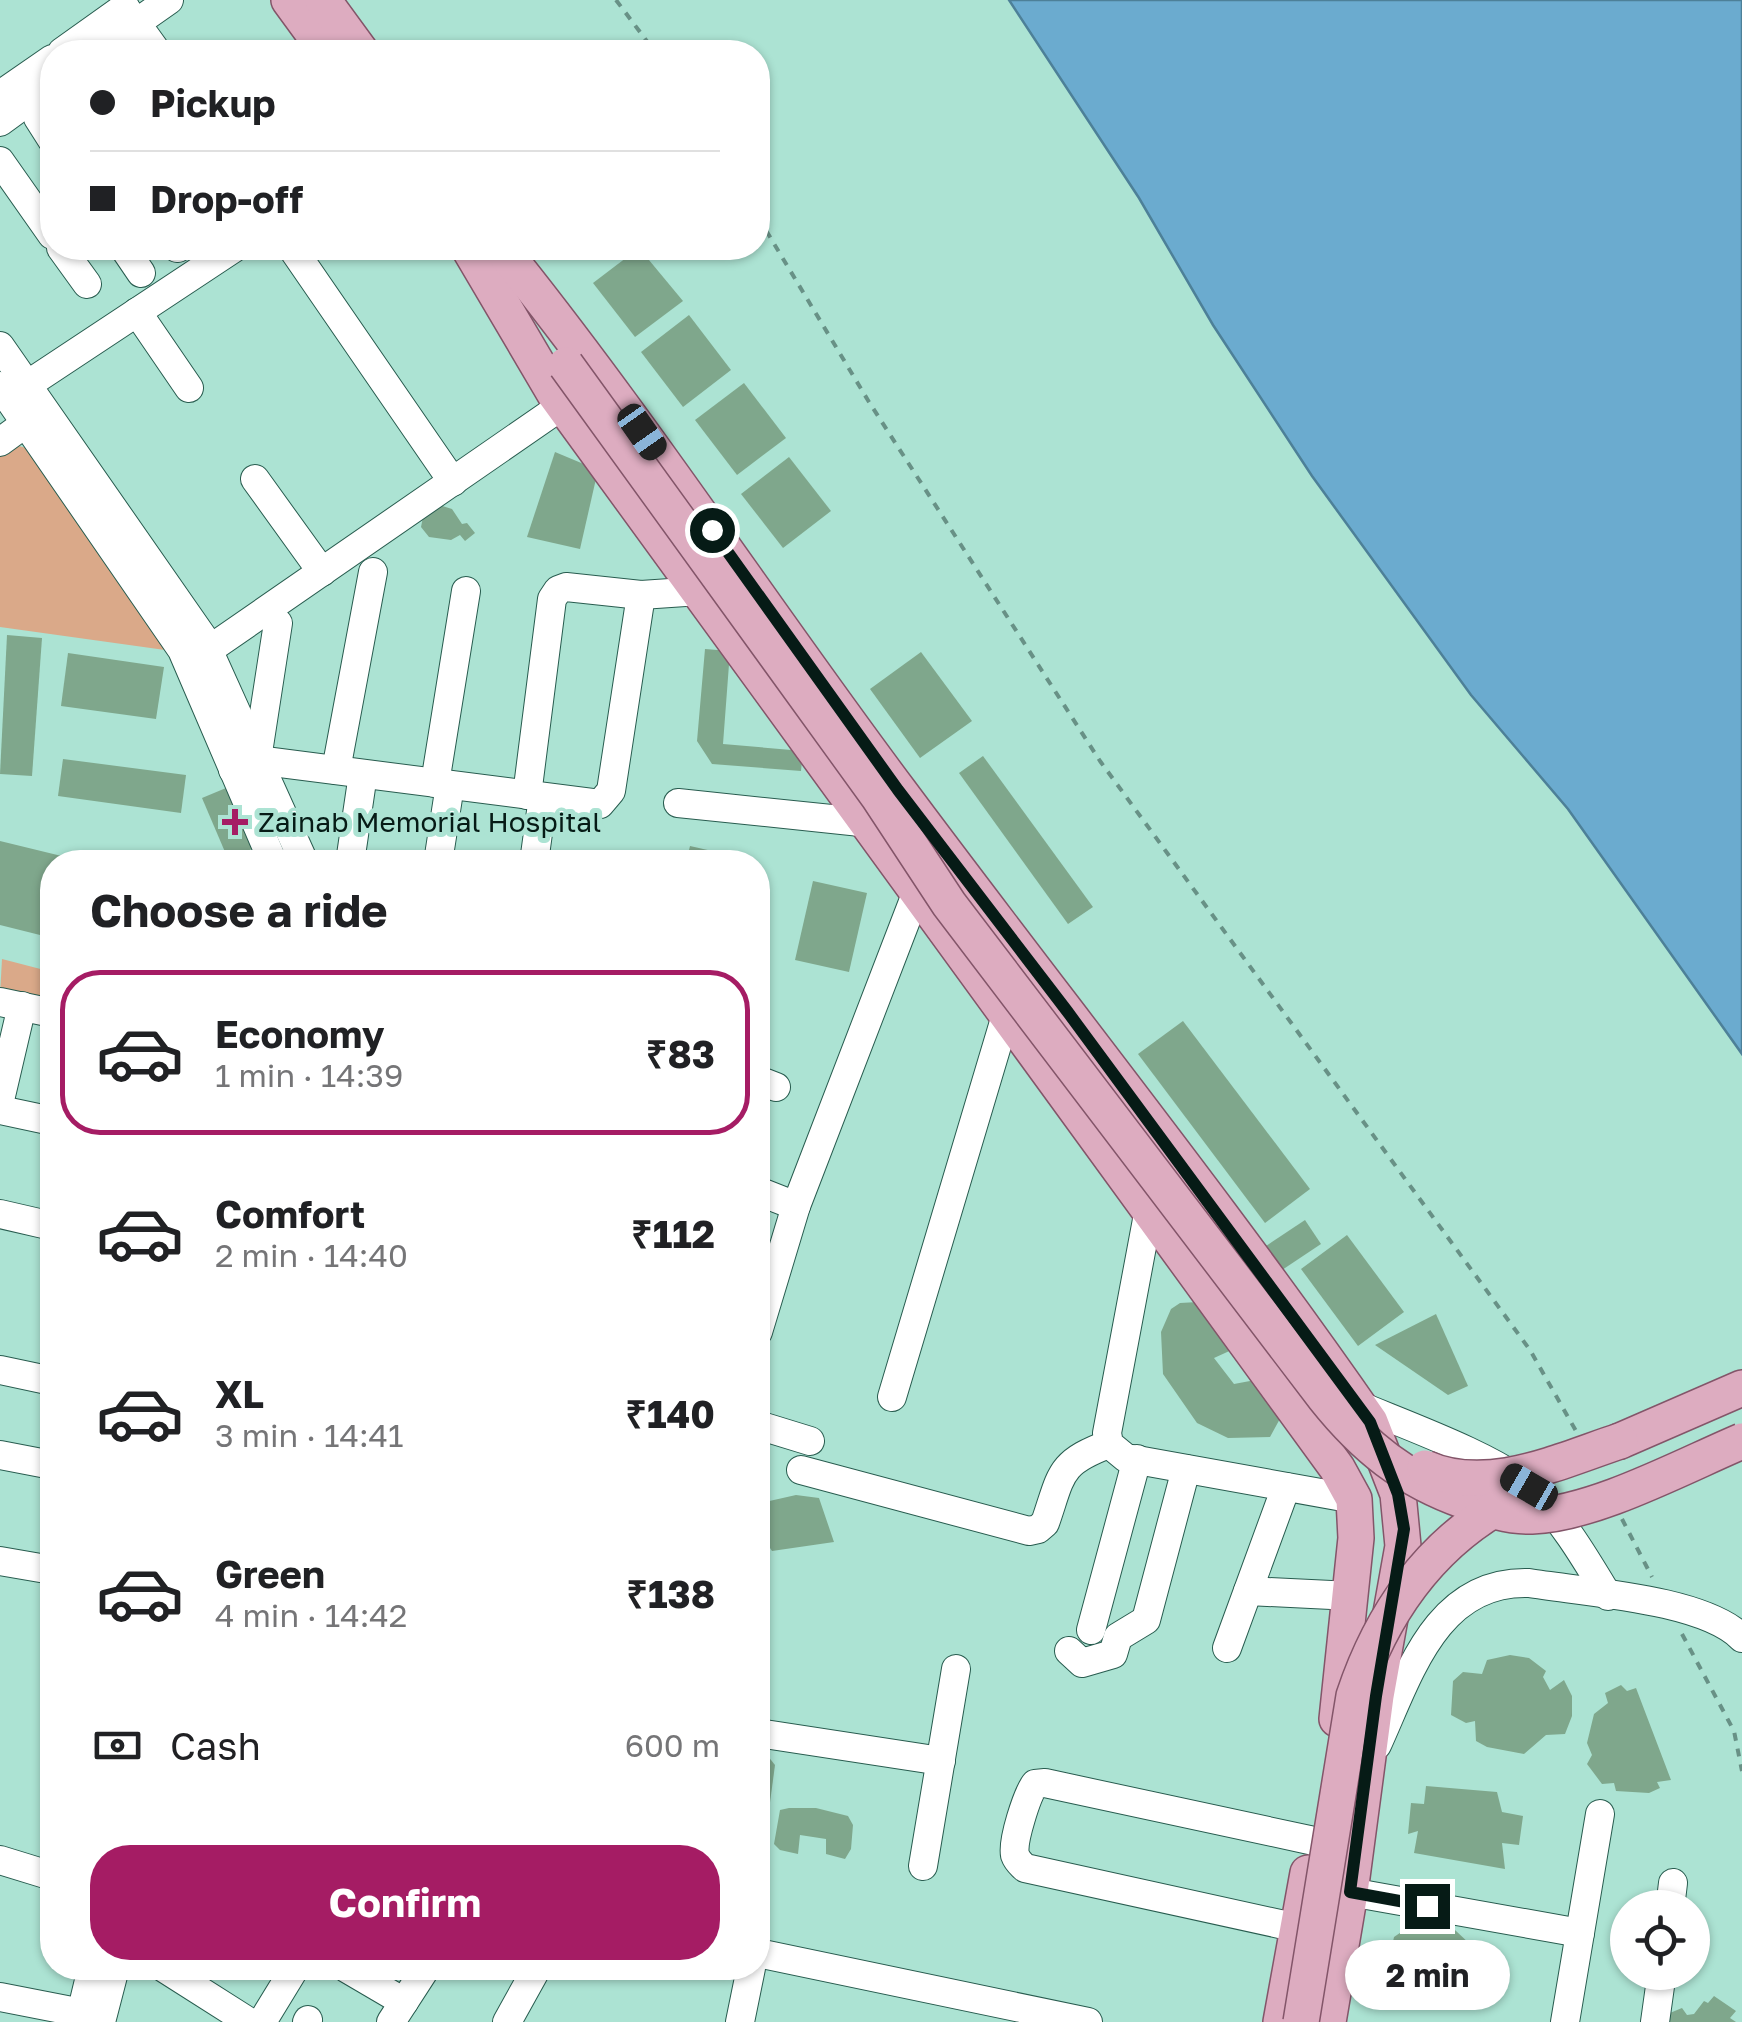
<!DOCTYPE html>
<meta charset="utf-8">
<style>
:root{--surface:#fff;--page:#f6f6f6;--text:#202124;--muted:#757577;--line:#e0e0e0;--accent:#a51c64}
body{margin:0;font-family:"Golos Text",sans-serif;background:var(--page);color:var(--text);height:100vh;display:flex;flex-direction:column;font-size:38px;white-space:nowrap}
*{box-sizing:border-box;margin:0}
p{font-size:32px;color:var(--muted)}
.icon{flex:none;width:55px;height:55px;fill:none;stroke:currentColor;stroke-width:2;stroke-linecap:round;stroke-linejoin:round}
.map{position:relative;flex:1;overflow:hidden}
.details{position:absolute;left:40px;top:850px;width:730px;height:1130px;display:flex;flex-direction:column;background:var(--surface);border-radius:40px;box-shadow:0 2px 8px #0004}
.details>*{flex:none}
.top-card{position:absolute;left:40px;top:40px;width:730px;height:220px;border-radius:40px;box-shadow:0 2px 8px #0004;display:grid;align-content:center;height:220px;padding:0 50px;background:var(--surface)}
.tools{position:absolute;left:1610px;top:1890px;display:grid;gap:20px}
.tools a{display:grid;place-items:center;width:100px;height:100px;border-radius:50%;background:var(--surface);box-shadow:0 2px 8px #0004;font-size:50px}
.end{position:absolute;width:45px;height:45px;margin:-22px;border:12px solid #061b16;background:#fff;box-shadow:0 0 0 5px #fff}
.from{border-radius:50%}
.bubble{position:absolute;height:70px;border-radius:35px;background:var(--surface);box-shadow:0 2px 8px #0004;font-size:32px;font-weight:700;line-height:70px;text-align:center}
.car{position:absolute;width:30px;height:60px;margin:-30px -15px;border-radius:12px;box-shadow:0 0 8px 2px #0007;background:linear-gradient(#222 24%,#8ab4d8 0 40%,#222 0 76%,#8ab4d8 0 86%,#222 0)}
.top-card b{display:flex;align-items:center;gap:35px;height:95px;font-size:38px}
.top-card b+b{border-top:2px solid var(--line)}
.top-card i{width:25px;height:25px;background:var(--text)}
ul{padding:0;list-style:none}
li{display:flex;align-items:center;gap:30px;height:165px;margin:0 20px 15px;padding:0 30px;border:5px solid transparent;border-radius:40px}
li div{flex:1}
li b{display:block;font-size:38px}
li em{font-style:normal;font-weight:700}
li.on{border-color:var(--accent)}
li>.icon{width:90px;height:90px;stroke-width:1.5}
h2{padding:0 50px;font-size:45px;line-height:120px}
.pay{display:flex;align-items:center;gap:25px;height:110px;padding:0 50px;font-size:38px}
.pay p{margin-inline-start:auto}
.button{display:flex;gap:20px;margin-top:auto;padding:20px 50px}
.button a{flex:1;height:115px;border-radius:40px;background:var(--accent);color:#fff;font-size:40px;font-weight:700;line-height:115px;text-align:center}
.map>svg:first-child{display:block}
.green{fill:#daa989}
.water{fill:#6babcf;stroke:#4d8098;stroke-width:2.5}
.building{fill:#7fa78c}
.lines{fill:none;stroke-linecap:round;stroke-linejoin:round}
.minor-casing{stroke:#285c4f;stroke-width:30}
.major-casing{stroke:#835569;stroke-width:38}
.path{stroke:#689186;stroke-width:4;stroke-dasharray:8 8;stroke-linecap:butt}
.minor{stroke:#fff;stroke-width:28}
.major{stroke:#ddacc0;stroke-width:35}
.major-bridge-casing{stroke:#835569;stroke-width:38;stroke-linecap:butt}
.major-bridge{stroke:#ddacc0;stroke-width:35}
.route{stroke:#061b16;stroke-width:12}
.poi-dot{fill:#a51c64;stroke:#ace3d3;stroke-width:4}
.labels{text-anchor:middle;stroke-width:10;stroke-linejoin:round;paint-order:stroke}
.poi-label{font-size:28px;fill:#061b16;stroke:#ace3d3;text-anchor:start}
</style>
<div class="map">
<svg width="1742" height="2022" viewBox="0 0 1742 2022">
<rect width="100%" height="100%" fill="#ace3d3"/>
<g class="green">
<path d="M15 445 34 450 165 650 0 627V456Z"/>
<path d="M2 959 52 972V1007L0 995Z"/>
</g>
<path class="water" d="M1009 0H1742V1054L1568 809 1471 695 1312 476 1213 325 1139 198Z"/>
<g class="building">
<path d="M639 248 683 301 635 337 593 283Z"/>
<path d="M689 315 731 370 683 407 641 352Z"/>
<path d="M744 383 786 438 737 475 695 420Z"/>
<path d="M555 452 598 470 580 549 527 537Z"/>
<path d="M789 457 831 511 783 548 741 494Z"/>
<path d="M436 504 452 509 462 524 467 523 475 533 465 541 460 535 451 540 429 537 421 527 424 512Z"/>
<path d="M7 635 42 638 32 776 0 774Z"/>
<path d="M705 649 730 651 723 744 803 751 801 771 712 764 697 741Z"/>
<path d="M921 652 972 721 920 758 870 689Z"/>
<path d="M68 653 164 667 156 719 61 706Z"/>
<path d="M983 756 1093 907 1068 924 959 773Z"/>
<path d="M63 759 186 775 181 813 58 796Z"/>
<path d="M226 788 252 849 228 859 202 798Z"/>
<path d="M0 841 82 861 52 862V938L0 925Z"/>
<path d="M690 846 743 858 742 862H686Z"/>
<path d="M813 881 867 893 849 972 795 960Z"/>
<path d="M1183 1021 1310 1189 1265 1223 1138 1054Z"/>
<path d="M1305 1220 1321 1244 1273 1276 1257 1252Z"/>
<path d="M1347 1235 1404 1312 1358 1346 1301 1269Z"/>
<path d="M1198 1302 1236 1348 1214 1358 1234 1384 1250 1381 1249 1369 1282 1415 1270 1437 1228 1438 1197 1423 1163 1374 1161 1332 1171 1309 1180 1303Z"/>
<path d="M1436 1314 1468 1386 1448 1395 1375 1345Z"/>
<path d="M796 1495 819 1498 834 1542 772 1551 770 1548 763 1549 761 1540H758V1511L765 1502Z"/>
<path d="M1510 1655 1529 1658 1546 1671 1543 1677 1550 1690 1564 1680 1572 1696V1716L1565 1734 1546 1735 1524 1754 1487 1747 1476 1741 1475 1721 1466 1723 1451 1715 1453 1681 1463 1672 1482 1674 1487 1660Z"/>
<path d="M1621 1685 1627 1691 1636 1688 1671 1780 1657 1782 1660 1788 1649 1793 1616 1791 1614 1783 1602 1784 1587 1764 1592 1755 1587 1743 1594 1714 1608 1703 1605 1693Z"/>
<path d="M758 1754 767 1755 775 1765 767 1825 758 1834Z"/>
<path d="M48 1763 52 1764V1810L41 1808Z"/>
<path d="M1426 1786 1497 1792 1502 1812 1523 1816 1519 1845 1502 1843 1505 1869 1414 1853 1418 1831 1408 1834 1411 1803 1424 1804Z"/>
<path d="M789 1808H816L848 1816 853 1825 851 1849 845 1859 826 1854V1839L800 1835 798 1854 780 1850 774 1844 780 1810Z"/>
<path d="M1413 1924 1455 1930 1472 1946 1471 1996 1443 2009 1395 2001 1385 1980 1394 1937Z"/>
<path d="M1714 1996 1736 2011 1730 2018 1736 2022H1665V2015L1682 2008 1687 2015 1694 2014 1704 2001 1708 2003Z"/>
</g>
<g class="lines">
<g class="minor-casing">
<g id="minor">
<path d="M126 9 157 52"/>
<path d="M62 52 125 7"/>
<path d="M95 52 169 0"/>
<path d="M0 95 52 59"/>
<path d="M52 103 40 111 38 118 52 140"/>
<path d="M0 122 52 84"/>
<path d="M0 161 52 235"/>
<path d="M61 248 87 284"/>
<path d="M124 248 141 273"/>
<path d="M177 248H178"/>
<path d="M292 248 453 482"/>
<path d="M137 312 189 388"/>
<path d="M0 346 202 636 304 862"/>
<path d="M27 385 234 248"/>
<path d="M0 386 182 650 273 862"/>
<path d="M0 442 26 423"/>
<path d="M255 479 322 572"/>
<path d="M194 660 563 405"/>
<path d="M257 759 278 623"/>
<path d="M233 770 257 760 600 804 611 791 641 595 700 591"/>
<path d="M336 770 373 572"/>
<path d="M435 783 466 591"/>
<path d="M527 795 552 599 558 590 566 587 641 595"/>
<path d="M678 803 870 823"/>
<path d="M350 862 363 774"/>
<path d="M438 862 450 785"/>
<path d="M534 862 543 797"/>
<path d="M0 1002 52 1013"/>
<path d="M758 1080 776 1087"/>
<path d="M0 1100 22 1006"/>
<path d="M0 1110 52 1121"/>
<path d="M758 1191 796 1206"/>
<path d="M1149 1209 1107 1433 1109 1444 1126 1458 1354 1499"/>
<path d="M0 1214 52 1226"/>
<path d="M758 1332 796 1206 918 889"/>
<path d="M0 1370 52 1381"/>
<path d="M892 1397 1007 1012"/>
<path d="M1358 1405C1403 1424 1498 1458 1531 1489 1563 1520 1585 1558 1608 1596"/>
<path d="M758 1425 810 1441"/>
<path d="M0 1455 52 1465"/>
<path d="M801 1470 1029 1531 1038 1529 1045 1523C1062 1474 1058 1463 1109 1444"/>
<path d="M0 1561 52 1570"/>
<path d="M1248 1591 1352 1596"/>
<path d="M1091 1630 1137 1459"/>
<path d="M1227 1648 1286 1487"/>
<path d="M1069 1651 1082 1663 1113 1654 1118 1637 1146 1620 1186 1469"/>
<path d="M758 1733 941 1761"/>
<path d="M1377 1745C1409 1675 1436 1580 1529 1583 1584 1592 1704 1599 1742 1638"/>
<path d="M0 1860 52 1876"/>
<path d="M923 1866 956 1669"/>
<path d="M1350 1892 1580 1933"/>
<path d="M1670 1908 1673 1883"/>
<path d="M1298 1928 1025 1868C1020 1863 1017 1861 1015 1855 1012 1841 1027 1795 1035 1784L1045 1783 1314 1841"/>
<path d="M758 1953 1088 2022"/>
<path d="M164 1968 249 2022"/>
<path d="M346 1968 404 2002"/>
<path d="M0 1997 82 2013"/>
<path d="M79 2022 92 1968"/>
<path d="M101 2022 115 1968"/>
<path d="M262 2022 295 1968"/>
<path d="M307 2022 308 2020"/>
<path d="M391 2022 426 1968"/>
<path d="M507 2022 537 1968"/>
<path d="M740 2022 751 1968"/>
<path d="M1565 2022 1600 1814"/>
<path d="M1655 2022 1662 1972"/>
</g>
</g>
<g class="major-casing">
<g id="major">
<path d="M289 0 327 52"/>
<path d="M323 0 361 52"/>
<path d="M469 248 555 394 1337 1468 1354 1499 1356 1538 1337 1719"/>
<path d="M501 248C642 423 764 611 899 791 1056 1002 1221 1207 1370 1422L1398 1494 1403 1546 1376 1696 1350 1892 1328 2022"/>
<path d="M1620 1441 1742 1388"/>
<path d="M1281 2022 1308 1873"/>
</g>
</g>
<g class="path">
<path d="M616 0 655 52"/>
<path d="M758 217 869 402 1100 761 1530 1350 1576 1431"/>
<path d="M1622 1519 1652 1577"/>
<path d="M1682 1634 1734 1731 1742 1771"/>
</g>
<use href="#minor" class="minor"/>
<use href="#major" class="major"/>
<g class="major-bridge-casing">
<g id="major-bridge">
<path d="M566 365 878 796 949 904 1325 1398C1364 1447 1405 1480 1465 1501 1486 1509 1509 1517 1532 1516 1594 1514 1683 1466 1742 1441"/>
<path d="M1425 1468C1488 1496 1559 1461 1620 1441"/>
<path d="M1301 2022 1354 1696C1381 1615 1429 1545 1505 1503"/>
</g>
</g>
<use href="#major-bridge" class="major-bridge"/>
</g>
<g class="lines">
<path class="route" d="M712 530 898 790 1067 1011 1370 1422 1398 1494 1404 1529 1376 1696 1350 1892 1427 1906"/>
</g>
<path class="poi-dot" d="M230 807h10v10h10v10h-10v10h-10v-10h-10v-10h10z"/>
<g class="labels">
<g class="poi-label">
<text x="258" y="832">Zainab Memorial Hospital</text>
</g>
</g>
</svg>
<div class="tools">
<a><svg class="icon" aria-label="locate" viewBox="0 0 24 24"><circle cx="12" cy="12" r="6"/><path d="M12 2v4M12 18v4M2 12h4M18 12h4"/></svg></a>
</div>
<i class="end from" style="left:712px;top:530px"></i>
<i class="end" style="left:1427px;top:1906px"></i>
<div class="bubble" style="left:1345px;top:1940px;width:165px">2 min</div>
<i class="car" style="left:642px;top:432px;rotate:145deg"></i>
<i class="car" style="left:1529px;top:1487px;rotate:300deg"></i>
<div class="top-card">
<b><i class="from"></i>Pickup</b>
<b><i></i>Drop-off</b>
</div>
<section class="details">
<h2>Choose a ride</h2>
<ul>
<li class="on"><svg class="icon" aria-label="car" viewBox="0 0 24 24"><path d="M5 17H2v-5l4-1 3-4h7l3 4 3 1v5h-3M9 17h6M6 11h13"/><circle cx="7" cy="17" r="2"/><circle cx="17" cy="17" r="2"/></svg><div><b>Economy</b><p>1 min · 14:39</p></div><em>₹83</em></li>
<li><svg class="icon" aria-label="car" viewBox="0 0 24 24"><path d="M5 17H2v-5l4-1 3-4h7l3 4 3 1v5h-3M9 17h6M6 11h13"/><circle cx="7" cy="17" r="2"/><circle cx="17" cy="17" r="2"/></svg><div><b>Comfort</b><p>2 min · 14:40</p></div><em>₹112</em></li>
<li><svg class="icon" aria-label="car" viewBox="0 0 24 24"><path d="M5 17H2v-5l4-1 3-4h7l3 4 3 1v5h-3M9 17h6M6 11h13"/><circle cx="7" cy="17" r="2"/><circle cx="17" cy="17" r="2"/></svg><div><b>XL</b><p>3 min · 14:41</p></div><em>₹140</em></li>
<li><svg class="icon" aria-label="car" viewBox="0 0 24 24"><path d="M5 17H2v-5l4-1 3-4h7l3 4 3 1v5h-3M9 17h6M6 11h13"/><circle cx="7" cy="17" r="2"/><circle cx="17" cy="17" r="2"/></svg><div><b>Green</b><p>4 min · 14:42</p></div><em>₹138</em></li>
</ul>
<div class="pay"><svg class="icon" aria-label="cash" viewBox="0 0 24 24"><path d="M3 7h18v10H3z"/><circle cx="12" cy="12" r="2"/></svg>Cash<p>600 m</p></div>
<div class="button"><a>Confirm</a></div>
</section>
</div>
